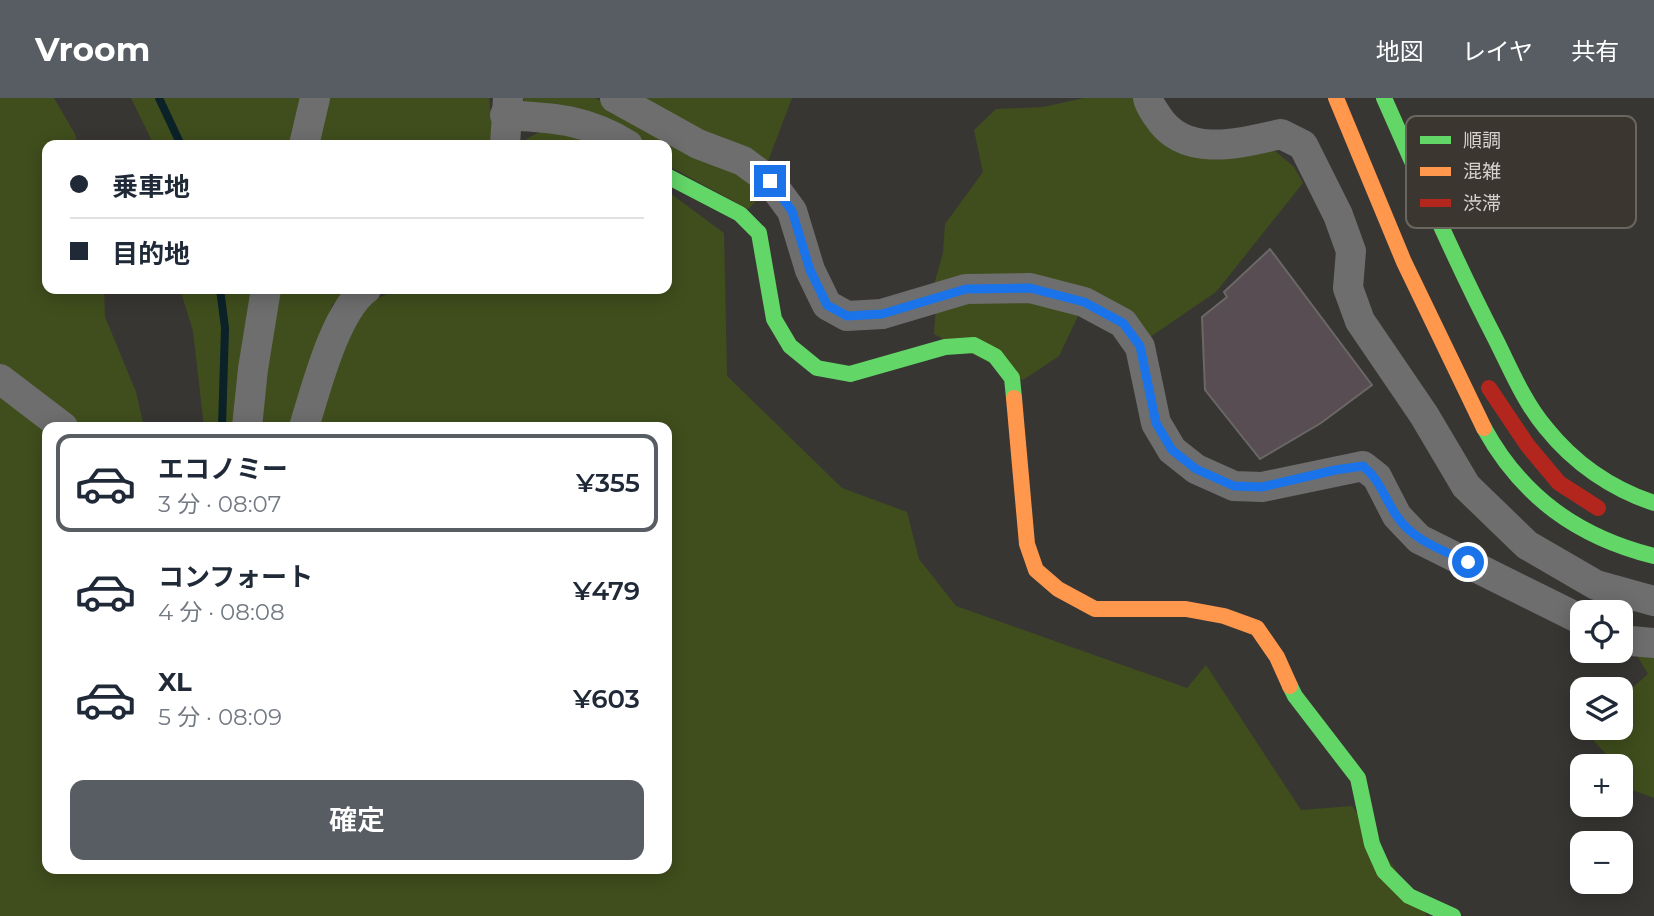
<!DOCTYPE html>
<html lang="ja">
<meta charset="utf-8">
<style>
:root{--surface:#fff;--page:#f2f2f3;--text:#1f2937;--muted:#747a83;--line:#e0e1e3;--accent:#585c63}
body{margin:0;font-family:Montserrat,"Noto Sans JP",sans-serif;background:var(--page);color:var(--text);height:100vh;display:flex;flex-direction:column;font-size:26px;white-space:nowrap}
*{box-sizing:border-box;margin:0}
p{font-size:23px;color:var(--muted)}
.icon{flex:none;width:38px;height:38px;fill:none;stroke:currentColor;stroke-width:2;stroke-linecap:round;stroke-linejoin:round}
.map{position:relative;flex:1;overflow:hidden}
.side{position:absolute;left:42px;top:324px;width:630px;height:452px;display:flex;flex-direction:column;background:var(--surface);border-radius:14px;box-shadow:0 4px 18px #0003}
.side>*{flex:none}
.top-card{position:absolute;left:42px;top:42px;width:630px;height:154px;border-radius:14px;box-shadow:0 4px 18px #0003;display:grid;align-content:center;height:154px;padding:0 28px;background:var(--surface)}
.buttons{position:absolute;left:1570px;top:502px;display:grid;gap:14px}
.buttons a{display:grid;place-items:center;width:63px;height:63px;border-radius:14px;background:var(--surface);box-shadow:0 4px 18px #0003;font-size:35px}
.end{position:absolute;width:32px;height:32px;margin:-16px;border:9px solid #1a73e8;background:#fff;box-shadow:0 0 0 4px #fff}
.from{border-radius:50%}
.top-card b{display:flex;align-items:center;gap:24px;height:66px;font-size:26px}
.top-card b+b{border-top:2px solid var(--line)}
.top-card i{width:18px;height:18px;background:var(--text)}
ul{padding:12px 0 0;list-style:none}
li{display:flex;align-items:center;gap:21px;height:98px;margin:0 14px 10px;padding:0 14px;border:4px solid transparent;border-radius:14px}
li div{flex:1}
li b{display:block;font-size:26px}
li em{font-style:normal;font-weight:600}
li.active{border-color:var(--accent)}
li>.icon{width:63px;height:63px;stroke-width:1.5}
.action{display:flex;gap:14px;margin-top:auto;padding:14px 28px}
.action a{flex:1;height:80px;border-radius:14px;background:var(--accent);color:#fff;font-size:28px;font-weight:600;line-height:80px;text-align:center}
header{display:flex;align-items:center;gap:42px;box-sizing:border-box;height:98px;padding:0 35px;background:var(--accent);color:#fff}
header strong{font-size:33px}
nav{display:flex;gap:38px;margin-inline-start:auto;font-size:24px}
.map>svg:first-child{display:block}
.green{fill:#404e1d}
.lines{fill:none;stroke-linecap:round;stroke-linejoin:round}
.stream{stroke:#0b2229;stroke-width:8}
.building{fill:#584d52;stroke:#6a6867;stroke-width:2}
.street{stroke:#6f6e6e;stroke-width:30}
.fast{stroke:#63d668;stroke-width:16}
.slow{stroke:#ff974d;stroke-width:16}
.jam{stroke:#b3261e;stroke-width:16}
.route{stroke:#1a73e8;stroke-width:9}
.key{fill:#3b3630;stroke:#69655f;stroke-width:2}
.key-label{font-size:19px;fill:#d5d2ce}
</style>
<header>
<strong>Vroom</strong>
<nav><a>地図</a><a>レイヤ</a><a>共有</a></nav>
</header>
<div class="map">
<svg width="1654" height="818" viewBox="0 0 1654 818">
<rect width="100%" height="100%" fill="#383633"/>
<g class="green">
<path d="M0 0H54L75 36 78 47H47V191H104L105 219 136 294 144 329H82L0 274Z"/>
<path d="M131 0H309L298 47H154Z"/>
<path d="M321 0H489L493 47H309Z"/>
<path d="M522 0H595L736 70 767 93 748 111 667 67V47H641L526 5Z"/>
<path d="M629 0H792L768 63Z"/>
<path d="M1084 0H1135C1159 72 1214 56 1274 52L1294 69 1303 85 1216 194 1150 239 1129 216 933 190 943 155 945 126 983 74 974 32 996 11 1043 9Z"/>
<path d="M548 30 610 47H521L528 40Z"/>
<path d="M667 93 724 135 727 278 842 390 907 414 919 461 956 508 1187 590 1206 567 1301 712 1352 708 1427 818H0V292L47 331V770H667V329H313L360 214C375 199 387 195 407 191H667Z"/>
<path d="M180 191H259L242 329H204L193 233Z"/>
<path d="M270 191H350L332 207 295 329H252Z"/>
<path d="M979 200 1037 205 1078 218 1059 258 1023 282 934 236 936 209Z"/>
<path d="M1654 552V700L1621 688 1620 668H1617L1594 643 1597 630H1620L1621 600 1648 576 1635 554Z"/>
</g>
<g class="lines">
<g class="stream">
<path d="M159 0 181 47"/>
<path d="M220 191 225 230 222 329"/>
</g>
</g>
<path class="building" d="M1270 151 1372 287 1321 325 1260 361 1205 292 1202 219 1227 199 1224 194Z"/>
<g class="lines">
<g class="street">
<path d="M615 0 698 46 743 63 770 83 792 113 810 172 827 207 847 218 882 216 966 191 1030 190 1084 204 1123 225 1140 249 1156 325 1172 352 1196 371 1234 388 1262 389 1363 368 1377 379 1397 418 1419 441 1582 522"/>
<path d="M1148 0C1149 7 1154 13 1158 19 1185 61 1241 45 1281 36L1303 47 1338 117 1351 153 1348 190 1360 223 1424 317 1466 388 1527 447 1596 487 1654 503"/>
<path d="M505 17C555 20 585 21 628 47"/>
<path d="M304 47 315 0"/>
<path d="M505 47 508 0"/>
<path d="M0 281 63 329"/>
<path d="M247 329 253 271 266 191"/>
<path d="M304 329C316 291 335 214 366 191"/>
<path d="M1620 542 1654 545"/>
</g>
<g class="fast">
<path d="M1384 0C1420 81 1455 163 1496 242 1511 272 1524 304 1546 330 1574 365 1612 391 1654 405"/>
<path d="M667 78 740 116 759 135 774 221 790 248 817 270 850 276 945 249 974 247 995 258 1012 280 1014 300"/>
<path d="M1484 330C1522 399 1578 439 1654 458"/>
<path d="M1290 588 1295 598 1358 680 1372 746 1384 773 1409 798 1453 818"/>
</g>
<g class="slow">
<path d="M1336 0 1404 164 1484 330"/>
<path d="M1014 300 1027 446 1036 472 1058 491 1095 511H1186L1224 518 1257 530 1277 559 1290 588"/>
</g>
<path class="jam" d="M1489 290 1528 348 1559 385 1598 410"/>
</g>
<g class="lines">
<path class="route" d="M770 83 792 113 810 172 827 207 847 218 882 216 966 191 1030 190 1084 204 1123 225 1140 248 1156 325 1172 352 1196 371 1234 388 1262 389 1335 372 1363 368C1380 382 1384 399 1396 417 1412 442 1442 452 1468 464"/>
</g>
<rect x="1406" y="18" width="230" height="112" rx="10" class="key"/>
<rect x="1420" y="38" width="31" height="8" fill="#63d668"/>
<rect x="1420" y="69" width="31" height="9" fill="#ff974d"/>
<rect x="1420" y="101" width="31" height="8" fill="#b3261e"/>
<g class="key-label">
<text x="1463" y="49">順調</text>
<text x="1463" y="80">混雑</text>
<text x="1463" y="112">渋滞</text>
</g>
</svg>
<div class="buttons">
<a><svg class="icon" aria-label="locate" viewBox="0 0 24 24"><circle cx="12" cy="12" r="6"/><path d="M12 2v4M12 18v4M2 12h4M18 12h4"/></svg></a>
<a><svg class="icon" aria-label="layers" viewBox="0 0 24 24"><path d="M12 4l9 5-9 5-9-5zM3 14l9 5 9-5"/></svg></a>
<a>+</a>
<a>−</a>
</div>
<i class="end from" style="left:1468px;top:464px"></i>
<i class="end" style="left:770px;top:83px"></i>
<div class="top-card">
<b><i class="from"></i>乗車地</b>
<b><i></i>目的地</b>
</div>
<section class="side">
<ul>
<li class="active"><svg class="icon" aria-label="car" viewBox="0 0 24 24"><path d="M5 17H2v-5l4-1 3-4h7l3 4 3 1v5h-3M9 17h6M6 11h13"/><circle cx="7" cy="17" r="2"/><circle cx="17" cy="17" r="2"/></svg><div><b>エコノミー</b><p>3 分 · 08:07</p></div><em>¥355</em></li>
<li><svg class="icon" aria-label="car" viewBox="0 0 24 24"><path d="M5 17H2v-5l4-1 3-4h7l3 4 3 1v5h-3M9 17h6M6 11h13"/><circle cx="7" cy="17" r="2"/><circle cx="17" cy="17" r="2"/></svg><div><b>コンフォート</b><p>4 分 · 08:08</p></div><em>¥479</em></li>
<li><svg class="icon" aria-label="car" viewBox="0 0 24 24"><path d="M5 17H2v-5l4-1 3-4h7l3 4 3 1v5h-3M9 17h6M6 11h13"/><circle cx="7" cy="17" r="2"/><circle cx="17" cy="17" r="2"/></svg><div><b>XL</b><p>5 分 · 08:09</p></div><em>¥603</em></li>
</ul>
<div class="action"><a>確定</a></div>
</section>
</div>
